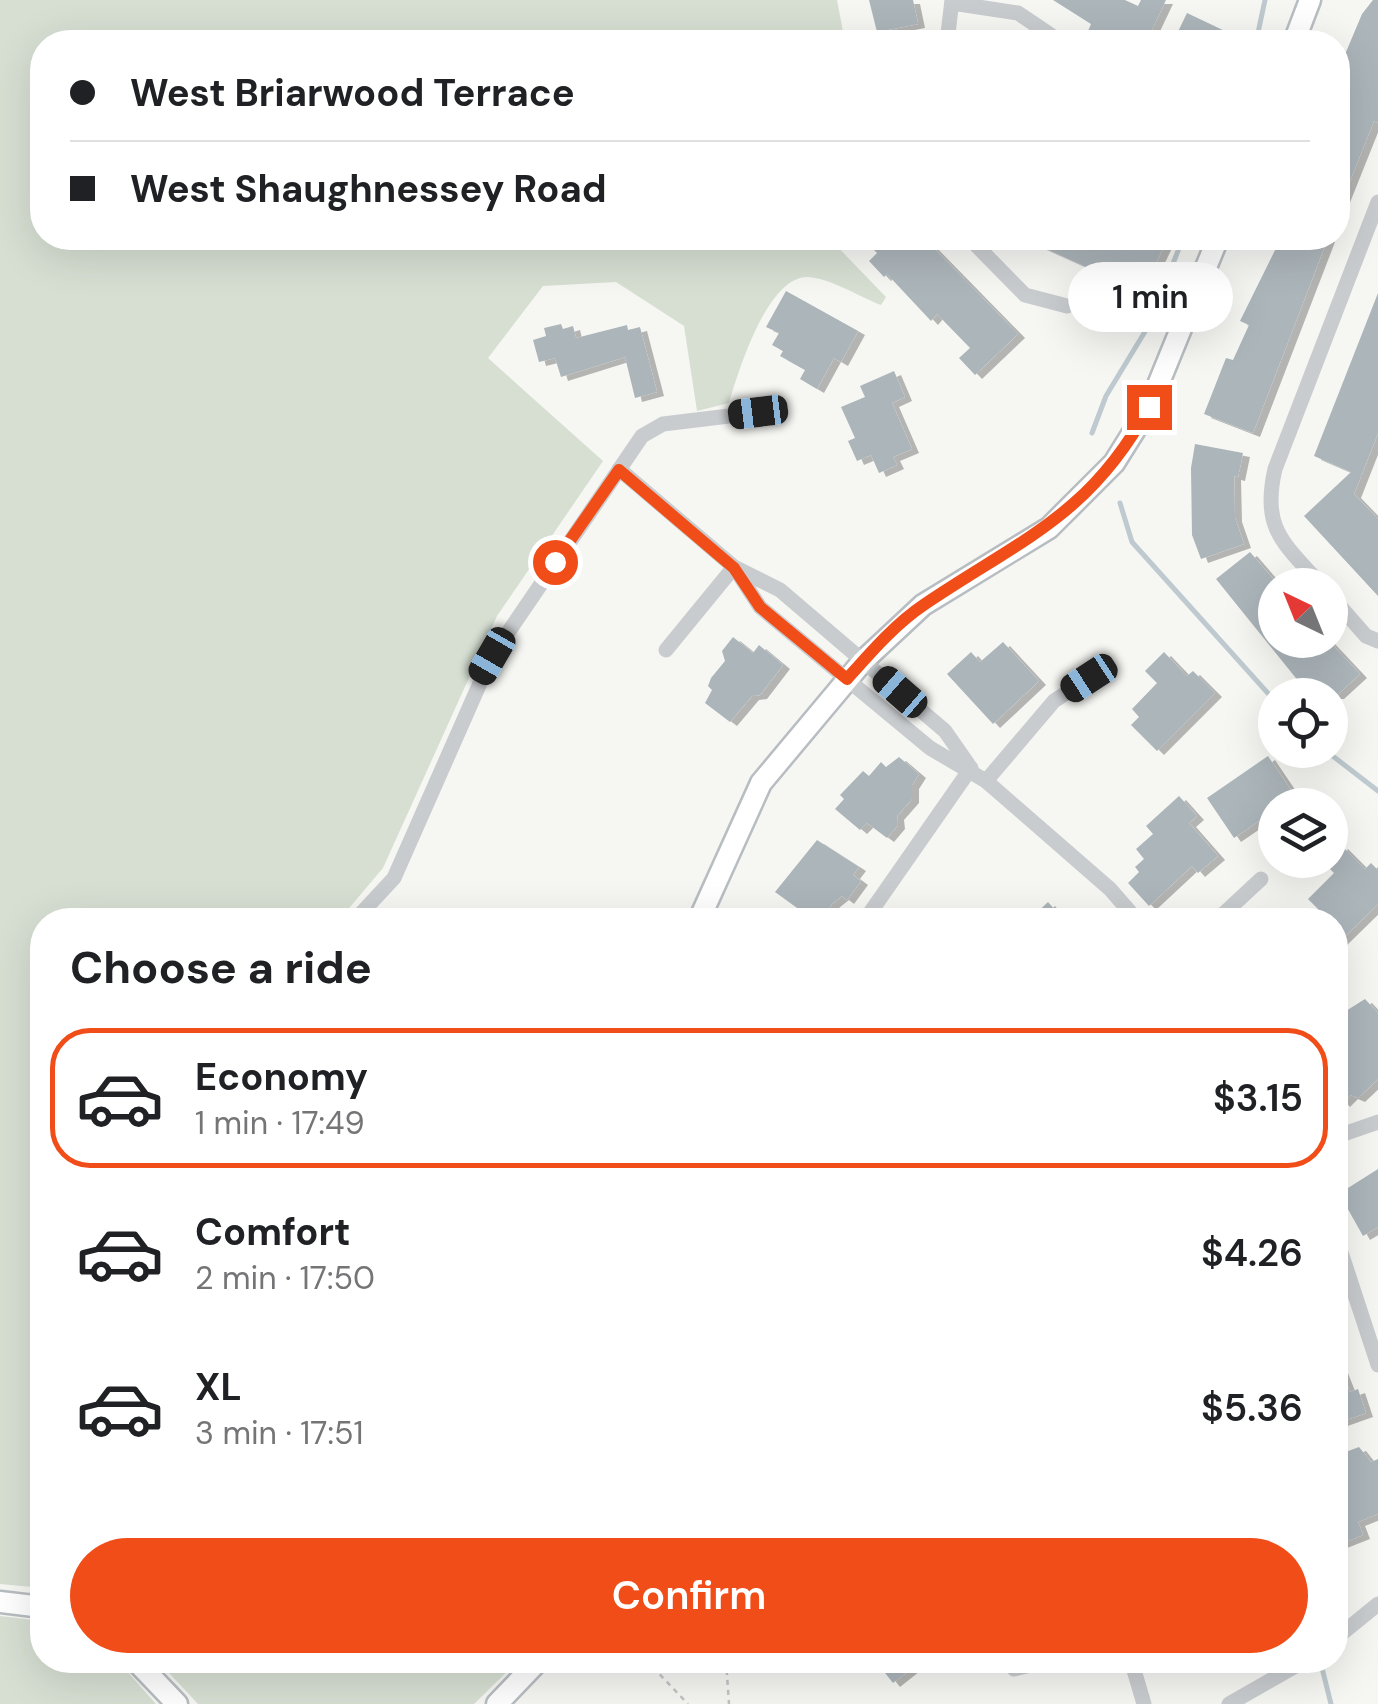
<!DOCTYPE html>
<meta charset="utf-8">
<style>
:root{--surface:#fff;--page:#f2f2f2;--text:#202124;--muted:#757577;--line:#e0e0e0;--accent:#f14d18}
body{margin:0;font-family:"DM Sans",sans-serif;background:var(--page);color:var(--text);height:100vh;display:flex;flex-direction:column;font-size:38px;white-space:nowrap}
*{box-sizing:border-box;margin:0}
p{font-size:32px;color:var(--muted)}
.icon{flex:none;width:55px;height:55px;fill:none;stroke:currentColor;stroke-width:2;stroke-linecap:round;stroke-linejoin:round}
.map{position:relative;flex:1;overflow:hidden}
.drawer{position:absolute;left:30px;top:908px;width:1318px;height:765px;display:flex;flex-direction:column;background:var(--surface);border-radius:40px;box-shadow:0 10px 40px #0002}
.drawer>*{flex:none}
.banner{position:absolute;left:30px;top:30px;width:1320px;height:220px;border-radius:40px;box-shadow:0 10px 40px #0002;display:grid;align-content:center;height:220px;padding:0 40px;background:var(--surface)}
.needle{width:65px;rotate:317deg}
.tools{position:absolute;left:1258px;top:568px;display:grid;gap:20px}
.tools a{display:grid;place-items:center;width:90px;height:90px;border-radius:50%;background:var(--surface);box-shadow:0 10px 40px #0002;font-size:50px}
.end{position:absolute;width:45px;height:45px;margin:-22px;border:12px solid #f14d18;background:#fff;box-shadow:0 0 0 5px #fff}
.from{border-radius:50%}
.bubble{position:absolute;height:70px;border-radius:35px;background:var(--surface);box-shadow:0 10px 40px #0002;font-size:32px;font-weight:600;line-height:70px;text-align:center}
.car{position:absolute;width:30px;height:60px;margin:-30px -15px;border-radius:12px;box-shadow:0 0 8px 2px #0007;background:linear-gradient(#222 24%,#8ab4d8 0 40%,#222 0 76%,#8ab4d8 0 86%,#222 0)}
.banner b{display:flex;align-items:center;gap:35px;height:95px;font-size:38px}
.banner b+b{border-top:2px solid var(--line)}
.banner i{width:25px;height:25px;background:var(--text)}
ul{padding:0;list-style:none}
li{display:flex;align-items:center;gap:30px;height:140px;margin:0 20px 15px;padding:0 20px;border:5px solid transparent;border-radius:40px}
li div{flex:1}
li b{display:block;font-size:38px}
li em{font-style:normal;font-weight:600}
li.current{border-color:var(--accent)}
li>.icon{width:90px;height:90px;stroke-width:1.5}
h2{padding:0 40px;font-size:45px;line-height:120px}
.primary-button{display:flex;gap:20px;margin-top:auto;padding:20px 40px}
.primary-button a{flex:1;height:115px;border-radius:60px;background:var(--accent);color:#fff;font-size:40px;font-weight:600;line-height:115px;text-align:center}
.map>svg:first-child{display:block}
.green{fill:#d7dfd3}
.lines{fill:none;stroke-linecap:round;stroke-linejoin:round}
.stream{stroke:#becacf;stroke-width:5}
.building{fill:#acb5ba;filter:url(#shadow)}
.secondary-casing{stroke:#b8bdc2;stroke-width:25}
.path{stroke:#c2c3c5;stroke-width:2.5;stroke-dasharray:5 5;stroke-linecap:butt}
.street{stroke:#c9cccf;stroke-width:15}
.secondary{stroke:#fff;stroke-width:20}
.route{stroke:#f14d18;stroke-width:12}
</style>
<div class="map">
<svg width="1378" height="1704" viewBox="0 0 1378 1704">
<defs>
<filter id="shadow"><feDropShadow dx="7" dy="4" stdDeviation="0" flood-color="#0004"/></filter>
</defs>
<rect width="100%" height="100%" fill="#f6f7f3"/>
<g class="green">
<path d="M0 0H837L845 42H42V238H829L886 297 881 305C860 297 830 278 808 277 767 276 738 373 729 403L697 411 684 326 616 282 543 286 488 358 603 461 497 616 383 868 339 920H42V1588L0 1584Z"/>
<path d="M0 1616 42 1621V1660H117L156 1704H0Z"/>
<path d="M157 1660H519L474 1704H198Z"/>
</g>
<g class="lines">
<g class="stream">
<path d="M1256 42 1265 0"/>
<path d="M1092 433 1106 396 1149 325 1183 238"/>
<path d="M1120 503 1132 542 1275 701"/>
<path d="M1325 750 1378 791"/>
<path d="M1320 1660 1331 1704"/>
</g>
</g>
<g class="building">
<path d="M869 0H913L918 24 877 32Z"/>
<path d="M1053 0H1125L1138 6 1141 0H1166L1146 42H1114L1088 31 1091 24Z"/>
<path d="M1373 0H1378V123L1374 121 1338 211V97L1346 75 1338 71 1362 14Z"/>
<path d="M1187 13 1248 42H1173Z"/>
<path d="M862 238H924L1018 334 975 375 959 358 970 348 937 314 931 321 887 274 884 277 869 261 877 253Z"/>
<path d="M1022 238H1130L1139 242 1141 238H1168L1142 292Z"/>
<path d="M1281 238H1328L1253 433 1204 414 1226 358 1233 360 1249 325 1240 321Z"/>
<path d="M786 291 858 331 841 362 834 358 817 389 800 379 805 370 780 356 783 351 772 345 779 333 766 327Z"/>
<path d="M1378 293V433L1354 494 1378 519V596L1304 516 1351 472 1314 456Z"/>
<path d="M561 324 563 329 573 326 576 338 627 325 628 330 640 327 657 392 635 398 625 357 561 377 555 358 539 362 533 340 546 336 544 328Z"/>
<path d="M894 371 905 397 892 403 912 449 893 457 897 465 879 473 871 455 857 461 848 441 855 438 841 407 865 397 860 386Z"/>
<path d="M1195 444 1243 453 1238 477 1234 476 1235 518 1244 544 1201 559 1192 535 1191 468Z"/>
<path d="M1250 552 1275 581V640H1328L1360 674 1337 695H1318L1303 679 1299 682 1216 579Z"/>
<path d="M733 637 753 653 759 645 783 665 760 695 752 696 730 722 705 703 712 690 708 686 711 678 725 661 722 651Z"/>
<path d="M1003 642 1039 681 993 724 947 674 971 652 980 662Z"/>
<path d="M1164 652 1187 676 1193 671 1215 693 1157 751 1131 725 1139 717 1132 709 1157 683 1145 671Z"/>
<path d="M1268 756 1295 796 1275 805V810L1234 838 1207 798Z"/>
<path d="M899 757 919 774 912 785V799L897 816 898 825 887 838 867 823 860 830 835 809 844 799 840 795 863 771 869 776 881 762 886 767Z"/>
<path d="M1179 796 1197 816 1189 823 1218 856 1198 873 1192 866 1149 906 1128 883 1139 872 1135 867 1144 859 1136 849 1153 834 1146 826Z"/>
<path d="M817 840 859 867 853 875 861 881 847 900 842 896 832 904 821 920H798L804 913 775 892Z"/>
<path d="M1341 845 1365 869 1371 863 1378 870V904L1335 946V920H1307L1318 909 1308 899 1334 873 1323 862 1330 860Z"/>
<path d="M1048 902 1064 920H1029Z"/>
<path d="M1365 999 1378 1013V1079L1358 1098 1351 1095 1343 1103 1335 1094V1030L1346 1020 1341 1014Z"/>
<path d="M1378 1169V1227L1363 1236 1340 1195 1343 1187 1348 1188Z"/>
<path d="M1335 1354 1350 1392 1358 1389 1366 1413 1335 1424Z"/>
<path d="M1359 1447 1371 1462 1378 1459V1514L1358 1522 1363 1535 1335 1546V1525L1339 1523 1335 1456Z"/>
<path d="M891 1660H922L893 1683 881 1668Z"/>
</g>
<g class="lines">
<g class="secondary-casing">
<g id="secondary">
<path d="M1294 42 1310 0"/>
<path d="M699 920 761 783 863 661 923 605 1049 528 1114 463 1149 407 1218 238"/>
<path d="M0 1602 42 1607"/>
<path d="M135 1660 177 1704"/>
<path d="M497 1704 539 1660"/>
</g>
</g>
<g class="path">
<path d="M646 1660 688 1704"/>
<path d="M726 1660 729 1704"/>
</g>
<g class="street">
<path d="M952 3 1018 13 1061 42"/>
<path d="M947 42 952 0"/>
<path d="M969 238 1025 295 1067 306"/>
<path d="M619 469 734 567 780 590 945 731 968 764"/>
<path d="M734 567 760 607 930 748 986 781 1110 889 1137 920"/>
<path d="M1321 585C1284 543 1261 529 1275 469L1378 202"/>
<path d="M1330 595 1366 636 1378 641"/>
<path d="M666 650 734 567"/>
<path d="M986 781 1054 701 1089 678"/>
<path d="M355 920 394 878 492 656 642 436 663 424 762 412"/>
<path d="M865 920 971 768"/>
<path d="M1217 920 1261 879"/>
<path d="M1335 1137 1378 1122"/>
<path d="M1335 1234 1378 1365"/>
<path d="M1335 1639 1378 1604"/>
<path d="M1131 1660 1144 1704"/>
<path d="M1014 1669 1052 1660"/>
<path d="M1229 1704 1306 1660"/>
</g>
<use href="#secondary" class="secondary"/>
</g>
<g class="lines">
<path class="route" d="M555 562 619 470 734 568 760 607 847 679C871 652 895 624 925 604 1021 539 1090 516 1149 407"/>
</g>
</svg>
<div class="tools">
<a><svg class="needle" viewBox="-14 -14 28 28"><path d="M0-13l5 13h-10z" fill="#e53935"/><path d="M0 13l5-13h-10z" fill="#757577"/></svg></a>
<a><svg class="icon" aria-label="locate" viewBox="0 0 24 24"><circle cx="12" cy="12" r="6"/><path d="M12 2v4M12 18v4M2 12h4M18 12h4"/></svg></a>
<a><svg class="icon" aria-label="layers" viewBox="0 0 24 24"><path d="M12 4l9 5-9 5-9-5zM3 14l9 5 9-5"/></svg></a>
</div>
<i class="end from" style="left:555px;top:562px"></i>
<i class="end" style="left:1149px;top:407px"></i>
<div class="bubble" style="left:1068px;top:262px;width:165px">1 min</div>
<i class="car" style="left:758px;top:412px;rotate:263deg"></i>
<i class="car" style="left:492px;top:656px;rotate:210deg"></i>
<i class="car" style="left:1089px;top:678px;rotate:237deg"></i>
<i class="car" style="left:900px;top:692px;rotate:311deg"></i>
<div class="banner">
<b><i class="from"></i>West Briarwood Terrace</b>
<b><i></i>West Shaughnessey Road</b>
</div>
<section class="drawer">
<h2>Choose a ride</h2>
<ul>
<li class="current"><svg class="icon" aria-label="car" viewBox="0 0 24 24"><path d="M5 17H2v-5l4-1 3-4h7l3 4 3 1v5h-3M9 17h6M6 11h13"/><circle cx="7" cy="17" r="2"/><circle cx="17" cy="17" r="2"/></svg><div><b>Economy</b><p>1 min · 17:49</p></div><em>$3.15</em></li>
<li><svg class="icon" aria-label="car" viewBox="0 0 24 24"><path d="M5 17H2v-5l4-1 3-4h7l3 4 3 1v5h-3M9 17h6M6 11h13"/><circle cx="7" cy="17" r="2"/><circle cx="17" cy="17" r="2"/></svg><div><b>Comfort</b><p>2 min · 17:50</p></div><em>$4.26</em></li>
<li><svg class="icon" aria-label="car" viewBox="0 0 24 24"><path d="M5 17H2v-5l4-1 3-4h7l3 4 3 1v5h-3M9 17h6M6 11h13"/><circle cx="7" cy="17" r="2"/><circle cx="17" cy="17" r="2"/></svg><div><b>XL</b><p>3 min · 17:51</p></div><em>$5.36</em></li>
</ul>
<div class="primary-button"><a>Confirm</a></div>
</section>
</div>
